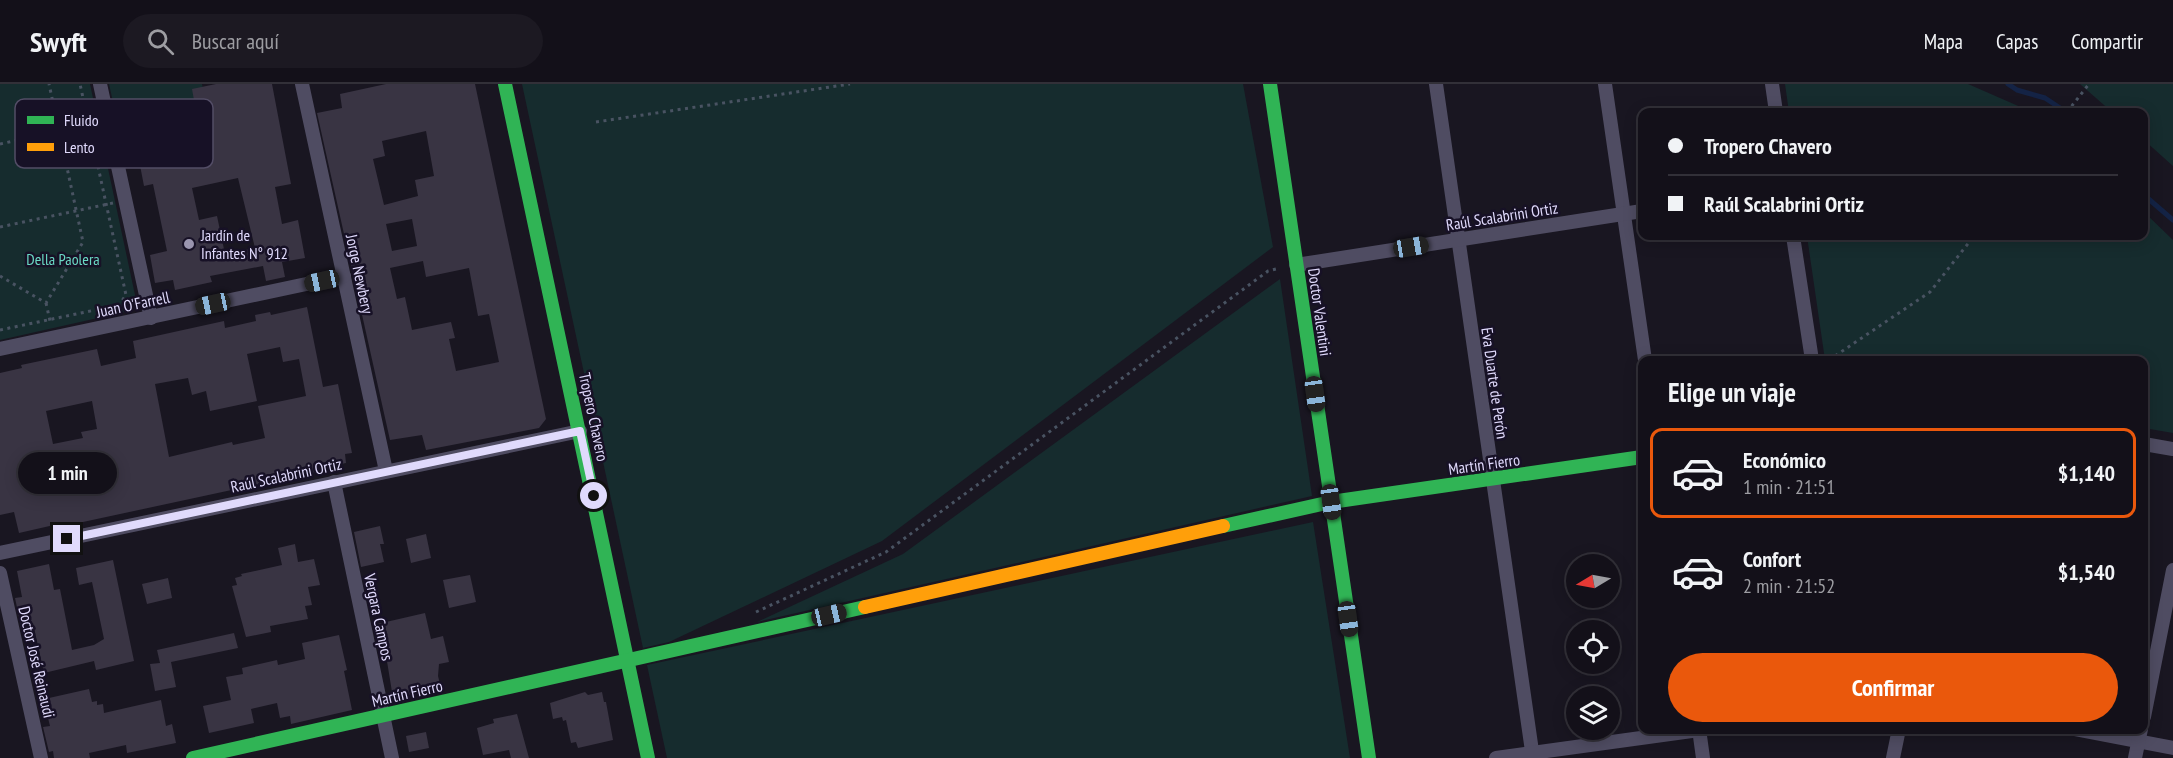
<!DOCTYPE html>
<html lang="es">
<meta charset="utf-8">
<style>
:root{--surface:#131019;--page:#1c1922;--text:#f1f3f6;--muted:#9d9da2;--line:#323038;--accent:#ea580c}
body{margin:0;font-family:"PT Sans Narrow",sans-serif;background:var(--page);color:var(--text);height:100vh;display:flex;flex-direction:column;font-size:22px;white-space:nowrap}
*{box-sizing:border-box;margin:0}
p{font-size:20px;color:var(--muted)}
.icon{flex:none;width:33px;height:33px;fill:none;stroke:currentColor;stroke-width:2;stroke-linecap:round;stroke-linejoin:round}
.map{position:relative;flex:1;overflow:hidden}
.panel{position:absolute;left:1638px;top:272px;width:510px;height:378px;display:flex;flex-direction:column;background:var(--surface);border-radius:12px;box-shadow:0 3px 15px #0003,0 0 0 2px var(--line)}
.panel>*{flex:none}
.guide{position:absolute;left:1638px;top:24px;width:510px;height:132px;border-radius:12px;box-shadow:0 3px 15px #0003,0 0 0 2px var(--line);display:grid;align-content:center;height:132px;padding:0 30px;background:var(--surface)}
.needle{width:39px;rotate:260deg}
.tools{position:absolute;left:1566px;top:470px;display:grid;gap:12px}
.tools a{display:grid;place-items:center;width:54px;height:54px;border-radius:50%;background:var(--surface);box-shadow:0 3px 15px #0003,0 0 0 2px var(--line);font-size:30px}
.end{position:absolute;width:27px;height:27px;margin:-14px;border:8px solid #e0dafc;background:#111;box-shadow:0 0 0 3px #111}
.from{border-radius:50%}
.bubble{position:absolute;height:42px;border-radius:21px;background:var(--surface);box-shadow:0 3px 15px #0003,0 0 0 2px var(--line);font-size:20px;font-weight:700;line-height:42px;text-align:center}
.car{position:absolute;width:18px;height:36px;margin:-18px -9px;border-radius:8px;box-shadow:0 0 4px 2px #0007;background:linear-gradient(#222 24%,#8ab4d8 0 40%,#222 0 76%,#8ab4d8 0 86%,#222 0)}
.guide b{display:flex;align-items:center;gap:21px;height:57px;font-size:22px}
.guide b+b{border-top:2px solid var(--line)}
.guide i{width:15px;height:15px;background:var(--text)}
ul{padding:0;list-style:none}
li{display:flex;align-items:center;gap:18px;height:90px;margin:0 12px 9px;padding:0 18px;border:3px solid transparent;border-radius:12px}
li div{flex:1}
li b{display:block;font-size:22px}
li em{font-style:normal;font-weight:700}
li.on{border-color:var(--accent)}
li>.icon{width:54px;height:54px;stroke-width:1.5}
h2{padding:0 30px;font-size:27px;line-height:72px}
.primary-button{display:flex;gap:12px;margin-top:auto;padding:12px 30px}
.primary-button a{flex:1;height:69px;border-radius:36px;background:var(--accent);color:#fff;font-size:24px;font-weight:700;line-height:69px;text-align:center}
header{display:flex;align-items:center;gap:36px;box-sizing:border-box;height:84px;padding:0 30px;background:var(--surface);border-bottom:2px solid var(--line)}
header strong{font-size:28px}
nav{display:flex;gap:33px;margin-inline-start:auto;font-size:21px}
.search{width:420px;height:54px;background:var(--page);display:flex;align-items:center;gap:15px;box-sizing:border-box;padding:0 21px;border-radius:33px;color:var(--muted);font-size:22px}
.map>svg:first-child{display:block}
.green{fill:#162c2e}
.lines{fill:none;stroke-linecap:round;stroke-linejoin:round}
.stream{stroke:#142345;stroke-width:5}
.building{fill:#393443;fill-rule:evenodd}
.path{stroke:#495362;stroke-width:3;stroke-dasharray:3 4.5;stroke-linecap:butt}
.street{stroke:#4f4c62;stroke-width:14}
.fast{stroke:#30b455;stroke-width:14}
.slow{stroke:#ff9f0a;stroke-width:14}
.route{stroke:#e0dafc;stroke-width:8}
.poi-dot{fill:#9a95af;stroke:#171126;stroke-width:2}
.labels{text-anchor:middle;stroke-width:5;stroke-linejoin:round;paint-order:stroke}
.street-label{font-size:16px;fill:#e0dafc;stroke:#171126}
.poi-label{font-size:16px;fill:#e0dafc;stroke:#171126;text-anchor:start}
.park-label{font-size:16px;fill:#6ad8c4;stroke:#171126}
.key{fill:#171126;stroke:#534d66;stroke-width:1.5}
.key-label{font-size:16px;fill:#e0dafc}
</style>
<header>
<strong>Swyft</strong>
<div class="search"><svg class="icon" aria-label="search" viewBox="0 0 24 24"><circle cx="10" cy="10" r="6"/><path d="M15 15l6 6"/></svg>Buscar aquí</div>
<nav><a>Mapa</a><a>Capas</a><a>Compartir</a></nav>
</header>
<div class="map">
<svg width="2173" height="674" viewBox="0 0 2173 674">
<rect width="100%" height="100%" fill="#191621"/>
<g class="green">
<path d="M0 0H90L135 211V216L129 227 0 256Z"/>
<path d="M109 0H202L213 52 125 72Z"/>
<path d="M522 0H1243L1273 163 882 457 669 558 643 564Z"/>
<path d="M1785 0H1968L2032 28H1789Z"/>
<path d="M2080 0H2173V82L2144 56V28H2112Z"/>
<path d="M2144 128 2173 156V349L2144 344V276H1825L1807 152H2144Z"/>
<path d="M1280 195 1312 412 757 538 903 470Z"/>
<path d="M1313 438 1350 674H667L647 581Z"/>
</g>
<g class="lines">
<g class="stream">
<path d="M2008 0 2017 6 2045 14 2066 28"/>
<path d="M2144 111 2173 136"/>
</g>
</g>
<g class="building">
<path d="M216 0H272L291 100 275 103 282 140 298 136 305 174 282 178 285 193 266 197 263 182 210 192 212 198 175 206 173 196 155 199 150 171 167 167 153 100 144 102 138 71 177 63 175 50 185 48 179 19 194 16 192 5ZM238 94 255 164 225 170 217 132 199 136 192 104Z"/>
<path d="M386 0H475L546 335 539 344 426 366 422 351 390 356 317 29 342 24 340 10ZM426 47 434 92 415 96 418 112 384 121 373 75 385 72 382 57ZM412 135 417 162 392 167 386 140ZM423 177 426 193 469 184 478 232 489 230 499 278 456 287 449 255 455 254 451 238 412 246 405 213 397 215 390 184Z"/>
<path d="M307 223 323 303 338 300 352 369 345 370 346 379 320 384V387L55 444 54 441 19 449 14 428 0 431V289L22 284 21 281 97 265 101 282 136 274 133 257 224 237 225 244 256 237 255 231 270 228 271 231ZM280 263 283 278 299 275 306 312 258 322 265 354 233 361 232 358 169 373 155 300 188 294 192 311 206 307 210 327 257 317 247 270ZM92 317 97 345 81 348 83 354 53 360 46 327Z"/>
<path d="M380 442 384 460H380L384 478 361 483 354 448Z"/>
<path d="M426 450 431 474 411 479 406 455Z"/>
<path d="M295 460 298 478 314 475 320 501 308 503 312 521 305 522 308 535 270 542 271 548 246 553 232 502 237 501 235 494 242 492 241 490 282 481 278 464Z"/>
<path d="M113 476 134 577 96 586 94 577 44 589 33 539 21 542 15 514 22 513 17 487 49 480 54 506 60 505 72 566 94 561 104 555 92 498 79 501 76 484Z"/>
<path d="M470 491 476 518 449 524 443 496Z"/>
<path d="M168 494 172 514 147 520 142 500Z"/>
<path d="M425 529 431 555 443 552 449 578 439 580 438 592 441 604 393 614 385 565 379 566 373 541Z"/>
<path d="M234 549 238 564 171 578 176 603 155 607 150 580 160 579 157 566Z"/>
<path d="M339 551 347 586 344 587 352 626 291 640 290 632 280 634 277 619 251 625 254 639 209 649 203 622 231 616 226 593 243 590 242 584 277 576 278 581 305 575 302 559Z"/>
<path d="M89 605 92 618 97 617V621L103 620 104 629 161 616 166 642 172 640 176 659 127 669 126 661 89 669 90 674H54L53 667 49 668 43 643 50 642 48 634 52 629 49 614Z"/>
<path d="M585 608 588 611 602 608 604 618H606L613 656 578 664 576 658 571 659 566 636 563 637 562 633 553 635 550 619Z"/>
<path d="M517 630 529 674H511L509 666 483 671 477 644 494 639 493 635Z"/>
<path d="M426 648 429 664 409 668 406 652Z"/>
</g>
<g class="lines">
<g class="path">
<path d="M2067 28 2089 0"/>
<path d="M596 38 850 0"/>
<path d="M0 60 95 39"/>
<path d="M0 143 113 119"/>
<path d="M0 192 46 219 83 158 49 0"/>
<path d="M46 219 50 237"/>
<path d="M0 246 119 221 126 211 80 0"/>
<path d="M1829 276 1930 208 1974 152"/>
<path d="M756 528 886 468 1268 187 1280 184"/>
</g>
<g class="street">
<path d="M100 0 151 234"/>
<path d="M302 0 386 387"/>
<path d="M1436 0 1533 674"/>
<path d="M1605 0 1645 276"/>
<path d="M1772 0 1776 28"/>
<path d="M1793 152 1812 276"/>
<path d="M1296 181 1642 127"/>
<path d="M0 265 344 192"/>
<path d="M2144 360 2173 365"/>
<path d="M334 398 392 674"/>
<path d="M0 469 580 347"/>
<path d="M0 489 41 674"/>
<path d="M2144 633 2173 486"/>
<path d="M1699 645 1703 674"/>
<path d="M2074 645 2173 664"/>
<path d="M1496 674 1699 646"/>
<path d="M1893 674 1899 645"/>
<path d="M2135 674 2141 645"/>
</g>
<g class="fast">
<path d="M505 0 648 674"/>
<path d="M1270 0 1369 674"/>
<path d="M1223 442 1331 418 1642 373"/>
<path d="M193 674 865 523"/>
</g>
<path class="slow" d="M865 523 1223 442"/>
</g>
<g class="lines">
<path class="route" d="M67 455 580 347 594 412"/>
</g>
<circle class="poi-dot" cx="189" cy="160" r="6"/>
<g class="labels">
<g class="street-label">
<text transform="translate(1502 132) rotate(-9)" y="6">Raúl Scalabrini Ortiz</text>
<text transform="translate(360 190) rotate(78)" y="6">Jorge Newbery</text>
<text transform="translate(133 220) rotate(-12)" y="6">Juan O'Farrell</text>
<text transform="translate(1320 228) rotate(82)" y="6">Doctor Valentini</text>
<text transform="translate(1495 299) rotate(82)" y="6">Eva Duarte de Perón</text>
<text transform="translate(594 333) rotate(78)" y="6">Tropero Chavero</text>
<text transform="translate(1484 380) rotate(-8)" y="6">Martín Fierro</text>
<text transform="translate(286 391) rotate(-12)" y="6">Raúl Scalabrini Ortiz</text>
<text transform="translate(379 533) rotate(78)" y="6">Vergara Campos</text>
<text transform="translate(37 578) rotate(77)" y="6">Doctor José Reinaudi</text>
<text transform="translate(407 609) rotate(-13)" y="6">Martín Fierro</text>
</g>
<g class="poi-label">
<text x="201" y="157">Jardín de<tspan x="201" dy="18">Infantes N° 912</tspan></text>
</g>
<g class="park-label">
<text x="63" y="181">Della Paolera</text>
</g>
</g>
<rect x="15" y="15" width="198" height="69" rx="9" class="key"/>
<rect x="27" y="32" width="27" height="8" fill="#30b455"/>
<rect x="27" y="59" width="27" height="8" fill="#ff9f0a"/>
<g class="key-label">
<text x="64" y="42">Fluido</text>
<text x="64" y="69">Lento</text>
</g>
</svg>
<div class="tools">
<a><svg class="needle" viewBox="-14 -14 28 28"><path d="M0-13l5 13h-10z" fill="#e53935"/><path d="M0 13l5-13h-10z" fill="#9d9da2"/></svg></a>
<a><svg class="icon" aria-label="locate" viewBox="0 0 24 24"><circle cx="12" cy="12" r="6"/><path d="M12 2v4M12 18v4M2 12h4M18 12h4"/></svg></a>
<a><svg class="icon" aria-label="layers" viewBox="0 0 24 24"><path d="M12 4l9 5-9 5-9-5zM3 14l9 5 9-5"/></svg></a>
</div>
<i class="end from" style="left:594px;top:412px"></i>
<i class="end" style="left:67px;top:455px"></i>
<div class="bubble" style="left:18px;top:368px;width:99px">1 min</div>
<i class="car" style="left:1411px;top:163px;rotate:81deg"></i>
<i class="car" style="left:322px;top:197px;rotate:258deg"></i>
<i class="car" style="left:213px;top:220px;rotate:258deg"></i>
<i class="car" style="left:1315px;top:310px;rotate:172deg"></i>
<i class="car" style="left:1331px;top:418px;rotate:172deg"></i>
<i class="car" style="left:829px;top:531px;rotate:77deg"></i>
<i class="car" style="left:1348px;top:535px;rotate:172deg"></i>
<div class="guide">
<b><i class="from"></i>Tropero Chavero</b>
<b><i></i>Raúl Scalabrini Ortiz</b>
</div>
<section class="panel">
<h2>Elige un viaje</h2>
<ul>
<li class="on"><svg class="icon" aria-label="car" viewBox="0 0 24 24"><path d="M5 17H2v-5l4-1 3-4h7l3 4 3 1v5h-3M9 17h6M6 11h13"/><circle cx="7" cy="17" r="2"/><circle cx="17" cy="17" r="2"/></svg><div><b>Económico</b><p>1 min · 21:51</p></div><em>$1,140</em></li>
<li><svg class="icon" aria-label="car" viewBox="0 0 24 24"><path d="M5 17H2v-5l4-1 3-4h7l3 4 3 1v5h-3M9 17h6M6 11h13"/><circle cx="7" cy="17" r="2"/><circle cx="17" cy="17" r="2"/></svg><div><b>Confort</b><p>2 min · 21:52</p></div><em>$1,540</em></li>
</ul>
<div class="primary-button"><a>Confirmar</a></div>
</section>
</div>
